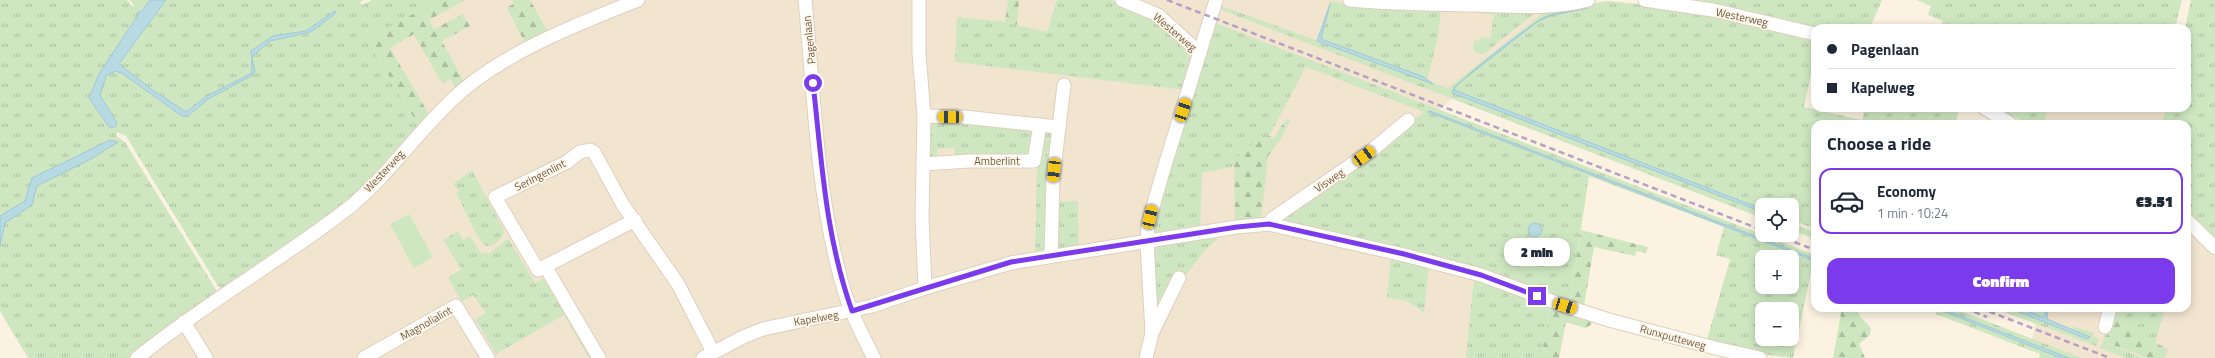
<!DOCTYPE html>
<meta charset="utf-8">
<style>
:root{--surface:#fff;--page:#f2f2f3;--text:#1f2937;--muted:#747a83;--line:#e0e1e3;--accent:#7c3aed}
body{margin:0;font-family:"Titillium Web",sans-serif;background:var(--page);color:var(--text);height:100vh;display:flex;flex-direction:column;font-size:15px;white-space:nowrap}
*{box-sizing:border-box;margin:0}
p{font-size:13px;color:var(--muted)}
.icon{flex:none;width:22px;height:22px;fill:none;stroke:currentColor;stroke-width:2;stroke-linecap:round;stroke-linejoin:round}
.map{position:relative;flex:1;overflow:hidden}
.sheet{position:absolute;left:1811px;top:120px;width:380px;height:192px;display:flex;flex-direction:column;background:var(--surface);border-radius:12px;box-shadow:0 2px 10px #0003}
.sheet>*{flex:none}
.top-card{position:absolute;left:1811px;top:24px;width:380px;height:88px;border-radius:12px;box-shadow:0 2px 10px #0003;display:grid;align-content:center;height:88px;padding:0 16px;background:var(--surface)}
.buttons{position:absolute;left:1755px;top:198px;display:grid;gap:8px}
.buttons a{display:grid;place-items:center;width:44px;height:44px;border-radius:8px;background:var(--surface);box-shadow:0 2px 10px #0003;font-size:20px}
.end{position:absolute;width:18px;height:18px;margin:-9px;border:5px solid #7c3aed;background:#fff;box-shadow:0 0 0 2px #fff}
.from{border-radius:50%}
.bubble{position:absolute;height:28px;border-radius:12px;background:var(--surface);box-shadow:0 2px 10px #0003;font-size:13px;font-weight:800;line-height:28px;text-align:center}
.car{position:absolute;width:12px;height:24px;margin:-12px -6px;border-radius:5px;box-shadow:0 0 3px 1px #0007;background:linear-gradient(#f5c518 24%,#345 0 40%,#f5c518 0 76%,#345 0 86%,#f5c518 0)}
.top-card b{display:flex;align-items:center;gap:14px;height:38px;font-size:15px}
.top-card b+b{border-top:1px solid var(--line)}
.top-card i{width:10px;height:10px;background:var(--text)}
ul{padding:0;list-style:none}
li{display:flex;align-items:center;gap:12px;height:66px;margin:0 8px 6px;padding:0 8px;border:2px solid var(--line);border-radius:12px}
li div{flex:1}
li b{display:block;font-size:15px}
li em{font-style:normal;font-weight:800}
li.active{border-color:var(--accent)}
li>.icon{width:36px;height:36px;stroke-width:1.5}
h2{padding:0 16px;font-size:18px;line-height:48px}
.primary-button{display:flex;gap:8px;margin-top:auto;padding:8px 16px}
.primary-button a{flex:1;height:46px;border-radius:12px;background:var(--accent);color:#fff;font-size:16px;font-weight:800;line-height:46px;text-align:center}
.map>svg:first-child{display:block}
.residential{fill:#f2e5d0}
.grass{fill:url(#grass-tufts);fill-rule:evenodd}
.forest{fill:url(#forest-firs)}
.pitch{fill:#cee7c1}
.water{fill:#b7dae3;stroke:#9ec9d4}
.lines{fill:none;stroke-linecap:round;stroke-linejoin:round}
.minor-casing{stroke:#dfcfbe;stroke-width:15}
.minor{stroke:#fff;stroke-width:13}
.rail{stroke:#b5a1c3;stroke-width:2.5;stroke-dasharray:6 4;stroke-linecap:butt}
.route{stroke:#7c3aed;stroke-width:5}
.labels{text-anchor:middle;stroke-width:3.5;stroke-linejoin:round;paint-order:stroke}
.street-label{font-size:11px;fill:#715a49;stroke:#fef6e7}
</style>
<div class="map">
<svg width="2215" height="358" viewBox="0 0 2215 358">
<defs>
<pattern id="grass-tufts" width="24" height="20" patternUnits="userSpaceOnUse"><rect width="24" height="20" fill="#cee7c1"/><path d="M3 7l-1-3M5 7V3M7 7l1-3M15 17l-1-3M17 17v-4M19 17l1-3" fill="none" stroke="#acbe9f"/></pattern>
<pattern id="forest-firs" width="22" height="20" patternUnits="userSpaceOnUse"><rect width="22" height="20" fill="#cee7c1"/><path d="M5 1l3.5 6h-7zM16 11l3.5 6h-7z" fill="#acbe9f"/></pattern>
</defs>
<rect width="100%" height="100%" fill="#fbf2e1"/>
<g class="residential">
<path d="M424 0H1543L1540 21 1421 126 1500 262 1488 358H144L235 292 360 38Z"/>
<path d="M2030 108H2177L2174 124H2025Z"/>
<path d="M2187 204 2215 236V358H2063L2030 345 2040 308H2187Z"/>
</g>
<g class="grass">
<path d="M0 0H127L133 7 134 6 130 0H150L138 12V15L99 74 89 98 117 123 100 95 106 76 116 71 123 74 182 116H188L208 99 253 75 255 72 252 57 270 41 311 32 336 13 335 11 306 31 273 36 250 56 252 73 207 96 186 112 151 89 119 64 166 0H364L360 2 362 5 372 0H439L367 39 420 128 364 187 338 209 224 289 218 286 126 136 117 132 116 136 125 142 218 293 129 358H28L0 311Z"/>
<path d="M1057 0H1111L1145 13 1170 35 1194 60 1185 90 955 62 957 17 1005 22 1047 32Z"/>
<path d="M1672 0H1882L1870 28H1815Z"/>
<path d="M1917 0H2182L2175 28H1940L1943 21 1928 15 1931 6Z"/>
<path d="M2191 0H2215V243L2187 214V124H2162L2166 108H2187V28H2185Z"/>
<path d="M1330 1 1355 5 1441 9 1438 37 1428 77 1426 78 1321 39Z"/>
<path d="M1606 1 1682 8 1815 38V55L1804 107 1862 120 1865 108H1959L1956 124H1815V229L1792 220V205H1762V209L1454 90V87L1537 22 1550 16 1588 9C1571 12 1553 13 1537 21 1526 27 1453 84 1452 92L1762 212V218L1219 9V5L1448 88 1543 13Z"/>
<path d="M1457 10 1536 12 1484 54 1477 53 1473 50 1474 40 1479 41 1480 37 1490 38 1494 15Z"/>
<path d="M1215 23 1815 255V259L1811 258 1429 111 1815 261V263H1813L1793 358 1753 353 1706 343 1730 259 1716 255 1724 227 1589 176 1570 302 1470 265 1309 228 1283 219 1424 112 1306 67 1269 136 1242 150 1232 167 1202 173 1200 231 1154 234 1153 227ZM1762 257H1792V287H1762ZM1762 309H1792V339H1762Z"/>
<path d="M1995 108H2048L2044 124H2030Z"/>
<path d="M930 119 1034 131 1032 155 955 156 954 148 937 149V157L927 158Z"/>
<path d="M1043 130 1053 131 1047 251 1035 255 1037 164Z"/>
<path d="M472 170 505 232C501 238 496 247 487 246 479 246 461 201 456 193L459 191 453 184Z"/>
<path d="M1078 201 1079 249H1058L1055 202Z"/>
<path d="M1792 223 1815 232V239L1792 230Z"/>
<path d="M458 231 463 240 470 236 480 252 489 254 508 238 535 283 547 276 593 358H589L564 315 496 354 475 319 486 313 473 295 462 302 448 278 461 269 443 240Z"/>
<path d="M1224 233 1206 249 1185 276 1177 272 1155 321 1151 246Z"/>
<path d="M1391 257 1429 264 1424 313 1407 301 1387 297Z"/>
<path d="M1474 277 1550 305 1542 358H1466Z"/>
<path d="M1930 308H1935L2061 358H2039L2040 354 1936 314V311Z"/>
<path d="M1940 308H1953L2082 358H2069Z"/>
<path d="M1994 308H2009L2086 339 2089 338 2072 329 2073 326 2094 333 2093 336 2099 339 2096 346Z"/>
<path d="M2019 308H2047L2043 317Z"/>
<path d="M2126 308H2165L2155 343 2121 326Z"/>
<path d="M2108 332 2105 342 2142 358H2125L2100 348 2106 333Z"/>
</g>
<g class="forest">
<path d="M439 0H466L429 20 434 29 463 14 470 26 442 41 465 84 458 91 450 79 442 84 414 34 390 48 430 116 420 128 367 39Z"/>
<path d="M513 0H530L549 34 526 45 507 8 513 4Z"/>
<path d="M1008 0H1019L1017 25 1005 22Z"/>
<path d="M1286 119 1290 121 1280 140 1268 156 1261 220 1235 224 1234 164 1242 150 1269 136 1274 138Z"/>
<path d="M1581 230 1648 247 1646 253 1636 251 1635 256 1594 247 1584 306 1570 302Z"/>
<path d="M1550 305 1593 319 1591 325 1585 328 1566 322 1559 358H1542Z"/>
<path d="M1842 308H1858L1859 315 1871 328 1870 335 1859 344 1865 358H1833Z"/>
<path d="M2115 308H2126L2121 326 2168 349 2165 358H2148L2105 342Z"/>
</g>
<path class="pitch" d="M409 214 433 257 414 268 390 224Z"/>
<g class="water">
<path d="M150 0H166L119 64 151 89 186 112 207 96 252 73 251 51 273 36 306 31 335 11 336 13 311 32 270 41 252 57 255 72 253 75 208 99 188 116H182L123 74 116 71 106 76 100 95 117 123 115 127H109L89 98 99 74 138 15V12L141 11Z"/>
<path d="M1330 4 1321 39 1424 77 1433 84 1317 41Z"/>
<path d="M1588 8 1550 16 1537 22 1454 87V90L1762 209V212L1452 93C1452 84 1531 24 1543 18 1556 12 1574 11 1588 8Z"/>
<path d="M1430 111 1815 259V261L1428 112Z"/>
<path d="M110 140 118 142 91 159 37 186 32 205 5 223 0 246V216L25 201 32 178Z"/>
<circle cx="1535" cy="230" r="7"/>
<path d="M1935 308H1940L2069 358H2061Z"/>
<path d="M2009 308H2019L2043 317 2048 308 2047 319 2090 337 2087 339Z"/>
</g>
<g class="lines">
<g class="minor-casing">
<g id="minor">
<path d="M805 0C814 93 816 189 841 280 848 307 861 333 874 358"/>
<path d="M919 0V53L924 116 922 217 925 288"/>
<path d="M1122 0 1158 15 1200 53"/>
<path d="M1350 0C1391 4 1431 4 1473 5 1512 6 1550 10 1588 0"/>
<path d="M1645 0 1713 10 1815 34"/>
<path d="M1984 108 2011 124"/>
<path d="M924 116 964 117 1059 127 1053 179 1051 255"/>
<path d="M1059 127 1064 85"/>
<path d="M923 164 970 161H1034L1040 125"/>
<path d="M635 220 538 270 495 197 567 162 580 152 590 150 594 152 623 205 678 284 713 352"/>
<path d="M2187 220 2215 248"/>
<path d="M1269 224 1272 219 1371 151 1408 120"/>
<path d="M545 266 599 358"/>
<path d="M184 322 206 358"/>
<path d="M2105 327 2110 308"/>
<path d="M1152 333 1147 242 1148 224 1162 175 1216 0"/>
<path d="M137 358C204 304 278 262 346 210 386 178 415 135 452 100 499 54 578 24 638 0"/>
<path d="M364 358 456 306 488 358"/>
<path d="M703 358 743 337 763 329 872 306 925 288 1011 263 1237 227 1269 224 1404 255 1481 275 1565 306 1609 320 1715 348 1760 358"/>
<path d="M1146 358 1152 333 1179 278"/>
</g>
</g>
<use href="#minor" class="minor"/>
<g class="rail">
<path d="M1167 0 1762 230"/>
<path d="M1776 235 1815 250"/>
<path d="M1965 308 1987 317"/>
<path d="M1980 308 2110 358"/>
</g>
</g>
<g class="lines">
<path class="route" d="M813 83C822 163 825 234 852 311L1011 262 1237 227 1269 224 1404 254 1481 275 1537 296"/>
</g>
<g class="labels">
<g class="street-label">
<text transform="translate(1742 17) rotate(12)" y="4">Westerweg</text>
<text transform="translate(1175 32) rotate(40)" y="4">Westerweg</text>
<text transform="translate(809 40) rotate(-96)" y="4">Pagenlaan</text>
<text x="997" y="165">Amberlint</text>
<text transform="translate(384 171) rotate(-47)" y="4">Westerweg</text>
<text transform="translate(540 175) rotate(-27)" y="4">Seringenlint</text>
<text transform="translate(1329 180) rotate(-34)" y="4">Visweg</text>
<text transform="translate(816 318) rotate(-10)" y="4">Kapelweg</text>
<text transform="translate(426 323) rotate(-29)" y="4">Magnolialint</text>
<text transform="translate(1673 337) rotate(15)" y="4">Runxputteweg</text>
</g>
</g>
</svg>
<div class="buttons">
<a><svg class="icon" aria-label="locate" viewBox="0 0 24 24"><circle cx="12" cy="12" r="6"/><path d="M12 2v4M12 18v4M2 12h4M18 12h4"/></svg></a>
<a>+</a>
<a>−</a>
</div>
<i class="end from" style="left:813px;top:83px"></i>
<i class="end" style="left:1537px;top:296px"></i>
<div class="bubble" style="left:1504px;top:238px;width:66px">2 min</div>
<i class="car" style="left:1183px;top:110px;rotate:18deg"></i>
<i class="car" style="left:950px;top:117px;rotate:271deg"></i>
<i class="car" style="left:1364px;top:156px;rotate:54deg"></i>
<i class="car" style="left:1054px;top:170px;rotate:186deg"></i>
<i class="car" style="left:1150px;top:217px;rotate:13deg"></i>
<i class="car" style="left:1565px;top:306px;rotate:107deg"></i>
<div class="top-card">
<b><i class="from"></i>Pagenlaan</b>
<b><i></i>Kapelweg</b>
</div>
<section class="sheet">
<h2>Choose a ride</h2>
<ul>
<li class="active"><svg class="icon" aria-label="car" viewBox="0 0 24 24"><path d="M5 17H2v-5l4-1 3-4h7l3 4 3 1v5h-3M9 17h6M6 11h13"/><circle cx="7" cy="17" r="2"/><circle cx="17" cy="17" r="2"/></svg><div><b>Economy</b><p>1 min · 10:24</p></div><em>€3.51</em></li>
</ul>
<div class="primary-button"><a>Confirm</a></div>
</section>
</div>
